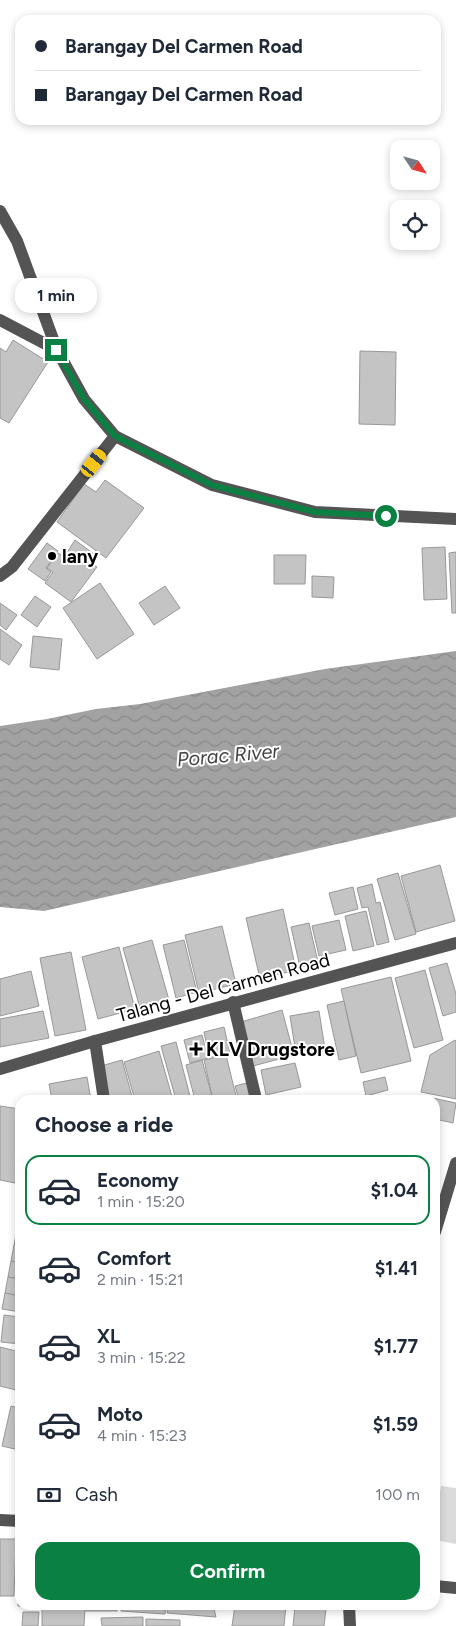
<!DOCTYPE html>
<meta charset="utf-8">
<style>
:root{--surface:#fff;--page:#f2f2f3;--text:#1f2937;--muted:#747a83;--line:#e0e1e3;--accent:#0b8043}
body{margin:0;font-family:Figtree,sans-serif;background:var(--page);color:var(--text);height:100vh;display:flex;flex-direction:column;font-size:19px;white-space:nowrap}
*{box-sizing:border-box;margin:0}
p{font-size:16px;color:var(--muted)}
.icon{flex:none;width:28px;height:28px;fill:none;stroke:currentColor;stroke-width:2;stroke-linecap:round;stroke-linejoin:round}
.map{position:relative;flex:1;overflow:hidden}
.panel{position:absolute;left:15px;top:1095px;width:425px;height:515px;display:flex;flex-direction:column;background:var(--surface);border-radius:15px;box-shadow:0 2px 8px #0003}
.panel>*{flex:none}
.hud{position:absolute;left:15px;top:15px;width:426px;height:110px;border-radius:15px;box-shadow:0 2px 8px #0003;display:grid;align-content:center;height:110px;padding:0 20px;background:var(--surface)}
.needle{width:32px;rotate:126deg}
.buttons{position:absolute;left:390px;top:140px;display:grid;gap:10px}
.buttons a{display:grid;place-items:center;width:50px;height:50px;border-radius:10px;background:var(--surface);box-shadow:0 2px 8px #0003;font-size:25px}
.end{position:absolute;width:22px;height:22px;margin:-11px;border:6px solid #0b8043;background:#fff;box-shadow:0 0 0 2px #fff}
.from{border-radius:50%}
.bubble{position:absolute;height:35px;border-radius:15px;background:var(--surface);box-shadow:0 2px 8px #0003;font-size:16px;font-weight:700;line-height:35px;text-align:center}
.car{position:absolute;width:15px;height:30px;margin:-15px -8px;border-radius:6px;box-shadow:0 0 4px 1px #0007;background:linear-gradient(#f5c518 24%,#345 0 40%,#f5c518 0 76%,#345 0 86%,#f5c518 0)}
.hud b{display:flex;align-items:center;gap:18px;height:48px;font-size:19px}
.hud b+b{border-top:1px solid var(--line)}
.hud i{width:12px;height:12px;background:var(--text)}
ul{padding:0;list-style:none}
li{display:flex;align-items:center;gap:15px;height:70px;margin:0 10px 8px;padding:0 10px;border:2px solid transparent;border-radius:15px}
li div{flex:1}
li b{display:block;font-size:19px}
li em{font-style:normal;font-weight:700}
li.on{border-color:var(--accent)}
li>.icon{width:45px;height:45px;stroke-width:1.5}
h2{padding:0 20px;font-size:22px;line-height:60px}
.pay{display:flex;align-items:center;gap:12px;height:55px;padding:0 20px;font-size:19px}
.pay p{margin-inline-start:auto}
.button{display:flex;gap:10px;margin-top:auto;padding:10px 20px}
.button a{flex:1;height:58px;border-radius:15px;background:var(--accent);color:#fff;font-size:20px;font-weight:700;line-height:58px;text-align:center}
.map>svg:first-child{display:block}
.garden{fill:#dbdbdb}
.water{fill:url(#water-waves)}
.building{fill:#c4c4c4;stroke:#989898}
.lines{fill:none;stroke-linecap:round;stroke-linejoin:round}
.minor{stroke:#545454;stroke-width:12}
.route{stroke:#0b8043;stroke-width:6}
.poi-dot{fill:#000;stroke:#fff;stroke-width:2}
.labels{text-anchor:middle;stroke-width:4;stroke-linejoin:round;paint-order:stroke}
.poi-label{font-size:19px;font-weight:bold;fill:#000;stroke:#fff;text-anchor:start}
.street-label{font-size:19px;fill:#000;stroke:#fff}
.water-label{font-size:20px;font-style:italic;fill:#434343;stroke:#fff}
</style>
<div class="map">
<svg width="456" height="1626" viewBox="0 0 456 1626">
<defs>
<pattern id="water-waves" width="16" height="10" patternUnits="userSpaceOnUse" patternTransform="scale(1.25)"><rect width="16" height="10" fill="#a2a2a2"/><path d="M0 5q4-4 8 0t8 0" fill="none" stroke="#8a8a8a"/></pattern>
</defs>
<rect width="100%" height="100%" fill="#fff"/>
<path class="garden" d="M441 1486 456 1488V1544L435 1540V1521Z"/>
<path class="water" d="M456 651V817L44 911 0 907V726L47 719 96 709 140 704 325 669Z"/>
<g class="building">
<path d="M13 340 48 362 9 423 0 418V348L6 352Z"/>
<path d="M360 351 396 352 395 425 359 424Z"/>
<path d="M105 480 144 508 106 558 57 522 84 484 96 492Z"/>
<path d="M75 540 94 554 89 561 97 567 71 602 45 583 53 572 47 568 58 553 64 557Z"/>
<path d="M47 543 58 551 46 568 51 572 45 581 28 569Z"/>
<path d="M445 547 447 599 424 600 422 548Z"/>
<path d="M456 552V613H452L449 553Z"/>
<path d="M274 555H306L305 584H274Z"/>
<path d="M312 576 334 577 333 598 312 597Z"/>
<path d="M100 583 134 634 97 659 63 608Z"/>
<path d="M165 586 180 608 154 625 139 603Z"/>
<path d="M35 596 51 607 37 627 21 615Z"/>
<path d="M0 603 17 615 6 630 0 625Z"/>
<path d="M0 629 22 645 9 665 0 659Z"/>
<path d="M33 636 62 639 59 670 30 667Z"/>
<path d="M440 865 455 921 416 932 401 876Z"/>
<path d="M398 873 416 934 395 940 377 879Z"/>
<path d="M372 884 376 903 380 902 389 942 377 945 368 907 362 908 357 888Z"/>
<path d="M353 887 358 909 335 915 329 893Z"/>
<path d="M283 909 296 970 260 979 246 918Z"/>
<path d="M366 911 374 946 353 951 345 916Z"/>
<path d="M339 920 346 950 319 956 312 926Z"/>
<path d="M309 923 318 962 300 967 291 927Z"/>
<path d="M222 926 236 984 199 993 185 935Z"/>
<path d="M152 940 169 1000 140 1008 123 948Z"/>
<path d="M184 940 197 992 176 998 163 945Z"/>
<path d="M119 947 135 1009 98 1019 82 957Z"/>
<path d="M71 952 86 1030 55 1036 40 958Z"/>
<path d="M447 963 456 994V1012L443 1016 429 968Z"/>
<path d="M425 970 443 1040 414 1048 395 978Z"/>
<path d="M31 971 39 1006 0 1016V979Z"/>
<path d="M391 977 411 1061 361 1073 341 989Z"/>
<path d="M344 1001 356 1056 339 1060 327 1005Z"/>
<path d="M282 1010 294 1055 253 1066 241 1022Z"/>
<path d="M43 1011 49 1038 0 1047V1019Z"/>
<path d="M319 1011 325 1049 296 1054 290 1016Z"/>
<path d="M224 1027 230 1053 209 1058 204 1032Z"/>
<path d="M202 1035 208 1058 190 1063 184 1040Z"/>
<path d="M455 1040 456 1041V1099L421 1092 430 1055Z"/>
<path d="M176 1042 191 1100H176L161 1046Z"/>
<path d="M159 1051 173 1100H135L124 1062Z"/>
<path d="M226 1055 236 1096 221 1100H213L204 1060Z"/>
<path d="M122 1060 133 1100H110L101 1066Z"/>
<path d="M202 1060 213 1100H195L186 1065Z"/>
<path d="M295 1063 301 1087 266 1095 261 1070Z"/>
<path d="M87 1077 91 1100H52L49 1084Z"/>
<path d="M385 1077 388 1090 366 1096 363 1082Z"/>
<path d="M250 1082 253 1098 239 1100 235 1086Z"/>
<path d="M428 1097 456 1103 453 1123 435 1119V1100H427Z"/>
<path d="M0 1106 20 1109V1152L15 1183 0 1180Z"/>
<path d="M17 1229 20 1230V1246L14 1245Z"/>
<path d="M14 1245 20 1246V1263L11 1261Z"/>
<path d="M11 1261 20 1263V1279L8 1277Z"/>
<path d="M8 1277 20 1279V1296L5 1293Z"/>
<path d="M5 1293 20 1296V1312L2 1309Z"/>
<path d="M4 1315 20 1317V1344L1 1342Z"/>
<path d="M0 1347 20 1352V1391L0 1386Z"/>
<path d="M11 1406 20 1408 19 1450 2 1446Z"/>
<path d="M0 1539H16L14 1596H0Z"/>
<path d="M20 1565V1605H49V1607L18 1606Z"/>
<rect x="86" y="1605" width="31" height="6"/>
<path d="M121 1605H166L165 1614 121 1611Z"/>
<path d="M168 1605H213L216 1617 167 1613Z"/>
<path d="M235 1605H286L284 1626H232Z"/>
<path d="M295 1606 326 1609 324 1626H293Z"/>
<path d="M42 1608H85L84 1626H42Z"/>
<path d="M23 1612H39L38 1626H22Z"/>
<path d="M143 1617V1626H102L101 1618Z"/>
<path d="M146 1619 180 1620V1626H146Z"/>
</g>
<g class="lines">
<g class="minor">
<path d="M0 211 17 241 57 350 84 399 115 436 212 485 315 512 456 519"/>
<path d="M0 320 57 350"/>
<path d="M0 576 12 567 115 436"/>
<path d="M233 1002 255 1095 253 1100"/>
<path d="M95 1041 104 1100"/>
<path d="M0 1069 95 1041 456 943"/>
<path d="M435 1232 456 1163"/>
<path d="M0 1520 20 1521"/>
<path d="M435 1586 456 1588"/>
<path d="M349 1605 350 1626"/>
</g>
</g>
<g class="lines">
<path class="route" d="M56 350 84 399 115 436 212 485 315 512 386 516"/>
</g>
<g class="poi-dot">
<circle cx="52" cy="556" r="5"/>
<path d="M193.5 1041.5h5v5h5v5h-5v5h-5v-5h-5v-5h5z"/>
</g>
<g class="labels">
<g class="poi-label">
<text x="62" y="563">lany</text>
<text x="206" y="1056">KLV Drugstore</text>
</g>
<g class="street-label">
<text transform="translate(223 987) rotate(-15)" y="7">Talang - Del Carmen Road</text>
</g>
<g class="water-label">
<text transform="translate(228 755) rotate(-5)" y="7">Porac River</text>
</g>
</g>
</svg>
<div class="buttons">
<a><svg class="needle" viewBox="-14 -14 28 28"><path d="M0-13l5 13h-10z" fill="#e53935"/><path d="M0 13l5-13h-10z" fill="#747a83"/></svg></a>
<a><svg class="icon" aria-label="locate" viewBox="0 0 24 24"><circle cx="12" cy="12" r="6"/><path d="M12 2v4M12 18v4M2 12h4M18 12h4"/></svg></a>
</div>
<i class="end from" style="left:386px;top:516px"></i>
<i class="end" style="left:56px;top:350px"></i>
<div class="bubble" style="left:15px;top:278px;width:82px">1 min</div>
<i class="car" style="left:94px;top:463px;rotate:38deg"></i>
<div class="hud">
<b><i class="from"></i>Barangay Del Carmen Road</b>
<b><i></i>Barangay Del Carmen Road</b>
</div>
<section class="panel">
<h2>Choose a ride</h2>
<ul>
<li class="on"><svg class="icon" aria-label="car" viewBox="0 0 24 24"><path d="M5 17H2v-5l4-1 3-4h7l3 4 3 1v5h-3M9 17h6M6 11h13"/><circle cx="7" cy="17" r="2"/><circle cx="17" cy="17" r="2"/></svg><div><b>Economy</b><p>1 min · 15:20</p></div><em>$1.04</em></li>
<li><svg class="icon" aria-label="car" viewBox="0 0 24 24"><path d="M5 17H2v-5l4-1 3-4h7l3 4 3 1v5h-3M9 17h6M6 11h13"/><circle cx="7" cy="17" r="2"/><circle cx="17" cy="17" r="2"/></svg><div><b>Comfort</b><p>2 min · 15:21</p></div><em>$1.41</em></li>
<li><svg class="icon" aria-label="car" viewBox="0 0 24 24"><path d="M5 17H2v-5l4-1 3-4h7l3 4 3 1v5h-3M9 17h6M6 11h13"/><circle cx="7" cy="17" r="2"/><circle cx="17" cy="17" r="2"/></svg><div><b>XL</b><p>3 min · 15:22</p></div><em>$1.77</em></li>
<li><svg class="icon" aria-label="car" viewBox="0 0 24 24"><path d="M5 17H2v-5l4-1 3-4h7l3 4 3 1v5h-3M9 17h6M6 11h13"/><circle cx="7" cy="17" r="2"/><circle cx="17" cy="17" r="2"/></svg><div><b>Moto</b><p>4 min · 15:23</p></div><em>$1.59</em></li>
</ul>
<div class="pay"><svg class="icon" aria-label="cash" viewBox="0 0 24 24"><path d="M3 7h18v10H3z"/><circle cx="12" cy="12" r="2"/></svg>Cash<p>100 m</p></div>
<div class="button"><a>Confirm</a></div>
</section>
</div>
